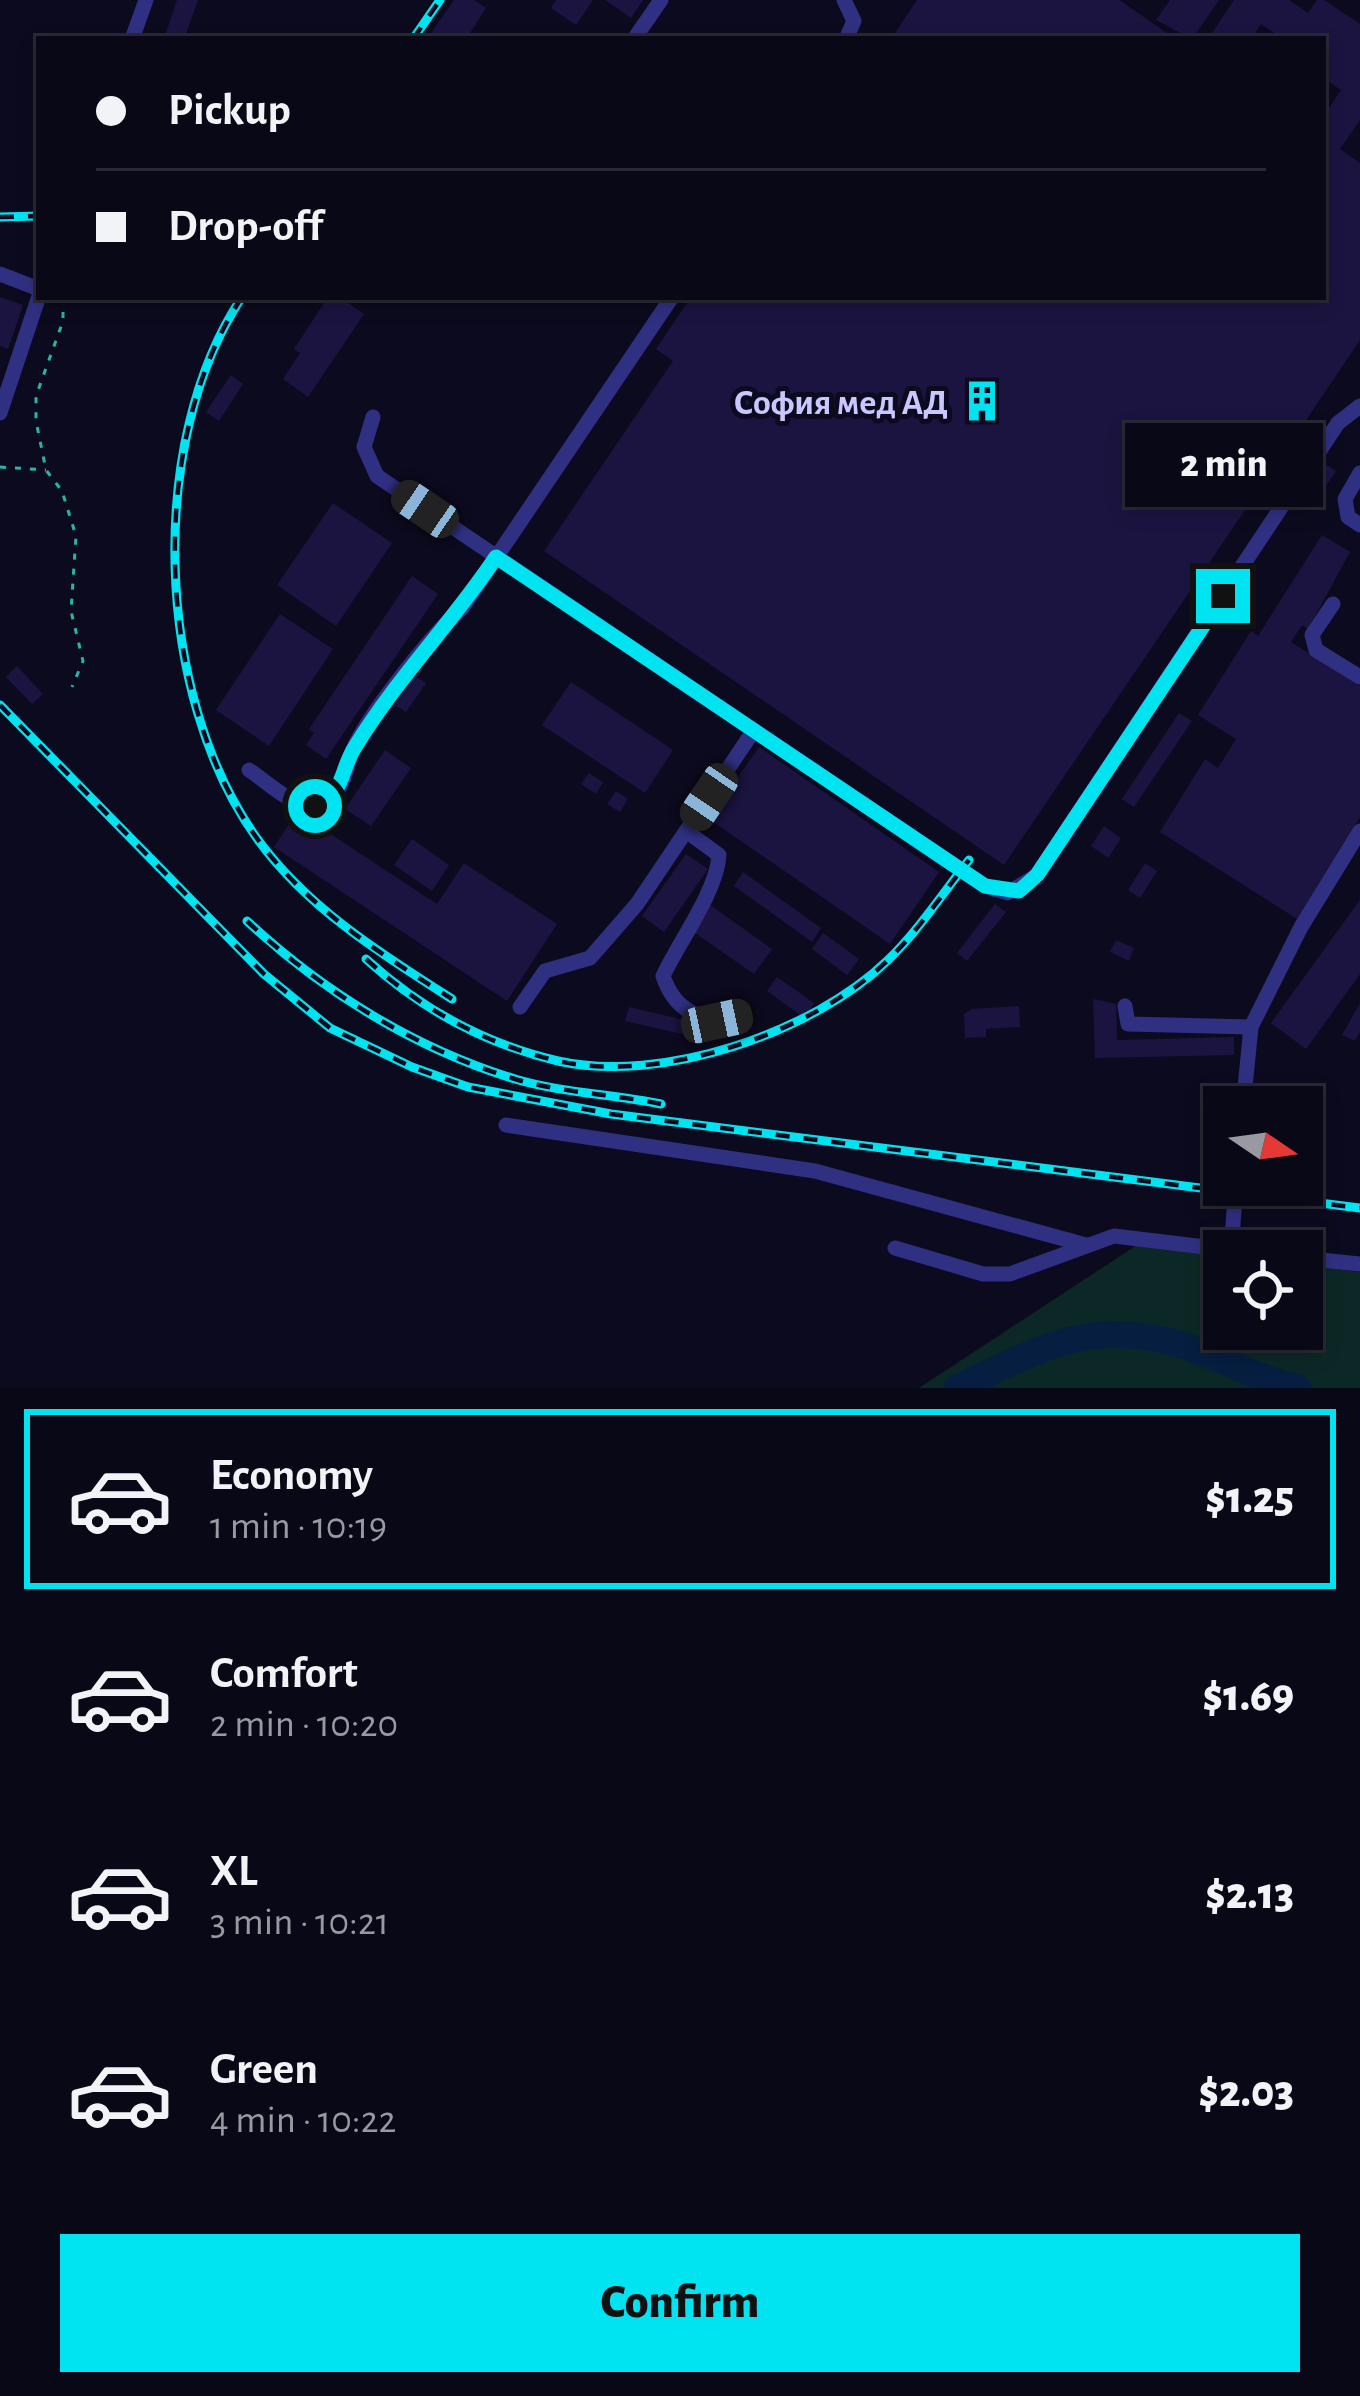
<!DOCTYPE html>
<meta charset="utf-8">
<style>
:root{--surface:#090816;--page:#12111f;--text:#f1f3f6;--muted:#999aa1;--line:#292935;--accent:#00e4f1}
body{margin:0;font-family:"Alegreya Sans",sans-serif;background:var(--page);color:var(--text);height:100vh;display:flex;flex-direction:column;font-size:45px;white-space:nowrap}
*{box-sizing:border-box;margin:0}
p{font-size:39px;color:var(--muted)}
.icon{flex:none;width:66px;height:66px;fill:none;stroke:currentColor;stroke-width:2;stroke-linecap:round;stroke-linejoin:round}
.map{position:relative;height:1388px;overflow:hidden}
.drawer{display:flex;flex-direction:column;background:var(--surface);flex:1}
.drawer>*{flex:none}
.top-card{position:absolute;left:36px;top:36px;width:1290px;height:264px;border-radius:0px;box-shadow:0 6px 18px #0003,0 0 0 3px var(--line);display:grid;align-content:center;height:264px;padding:0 60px;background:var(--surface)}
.needle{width:78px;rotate:103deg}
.fabs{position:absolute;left:1203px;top:1086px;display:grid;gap:24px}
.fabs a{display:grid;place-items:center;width:120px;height:120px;border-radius:0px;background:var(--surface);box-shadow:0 6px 18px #0003,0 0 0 3px var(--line);font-size:60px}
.end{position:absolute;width:54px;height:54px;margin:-27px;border:15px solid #00e4f1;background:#111;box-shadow:0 0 0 6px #111}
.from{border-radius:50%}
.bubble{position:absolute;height:84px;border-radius:0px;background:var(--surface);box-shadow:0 6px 18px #0003,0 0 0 3px var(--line);font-size:39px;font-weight:800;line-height:84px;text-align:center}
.car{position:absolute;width:36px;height:72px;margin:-36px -18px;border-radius:15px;box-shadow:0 0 9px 3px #0007;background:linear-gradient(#222 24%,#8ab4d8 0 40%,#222 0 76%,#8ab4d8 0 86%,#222 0)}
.top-card b{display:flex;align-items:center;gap:42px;height:114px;font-size:45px}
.top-card b+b{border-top:3px solid var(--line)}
.top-card i{width:30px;height:30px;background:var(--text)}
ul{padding:21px 0 0;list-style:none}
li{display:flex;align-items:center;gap:36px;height:180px;margin:0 24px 18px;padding:0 36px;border:6px solid transparent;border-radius:0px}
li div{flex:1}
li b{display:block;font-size:45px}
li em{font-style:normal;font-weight:800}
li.selected{border-color:var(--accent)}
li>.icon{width:108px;height:108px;stroke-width:1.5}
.action{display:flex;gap:24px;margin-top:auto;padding:24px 60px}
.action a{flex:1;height:138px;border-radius:0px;background:var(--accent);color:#111;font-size:48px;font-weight:800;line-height:138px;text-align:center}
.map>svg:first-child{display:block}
.green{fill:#0c2826}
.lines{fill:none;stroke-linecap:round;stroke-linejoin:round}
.river{stroke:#061e40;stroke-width:27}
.building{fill:#1b1441}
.path{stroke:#20b9a9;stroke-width:3;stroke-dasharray:6 9;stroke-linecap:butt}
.minor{stroke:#303082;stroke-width:15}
.rail-casing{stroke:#00e4f1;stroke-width:9}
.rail{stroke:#0c0a1e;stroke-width:4.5;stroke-dasharray:14;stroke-linecap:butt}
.route{stroke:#00e4f1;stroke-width:15}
.labels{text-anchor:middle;stroke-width:10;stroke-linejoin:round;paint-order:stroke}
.poi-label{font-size:36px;font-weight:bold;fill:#cac6ff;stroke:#0c0a1e;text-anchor:end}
</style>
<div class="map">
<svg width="1360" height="1388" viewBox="0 0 1360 1388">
<rect width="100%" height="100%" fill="#0c0a1e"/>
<path class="green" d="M1137 1245 1224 1257V1329H1302V1265L1360 1272V1388H919Z"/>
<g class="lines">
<path class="river" d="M957 1388C1039 1349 1093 1316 1185 1346 1223 1359 1259 1379 1298 1388"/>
</g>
<g class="building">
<path d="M177 0H198L184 39H164Z"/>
<path d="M454 0H474L486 8 466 39H427Z"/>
<path d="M556 0H593L576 25 551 8Z"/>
<path d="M605 0H643L631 18Z"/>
<path d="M917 0H1119L1176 39H891Z"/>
<path d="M1170 0H1219L1192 39 1156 20Z"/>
<path d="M1234 0H1289L1308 13 1317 0H1324L1360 24V120L1340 149 1360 163V340L1292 441 1336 471 1323 490 1279 460 1004 865 544 551 673 361 656 349 691 297H1323V117L1341 90 1323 78V39H1283L1261 24 1251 39H1208Z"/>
<path d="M0 297 23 305 8 349 0 346Z"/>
<path d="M328 297H339L364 314 308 397 283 379 300 353 294 349Z"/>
<path d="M231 375 243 384 219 421 206 412Z"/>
<path d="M333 503 392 543 336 626 277 585Z"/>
<path d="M1322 535 1350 552 1308 629 1302 625 1291 642 1360 686V817L1297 919 1160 832 1205 759 1218 768 1236 739 1198 715 1251 631 1258 636Z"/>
<path d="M412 576 438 594 326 759 306 745 314 733 309 729Z"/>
<path d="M280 614 333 649 269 746 216 710Z"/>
<path d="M17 666 43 694 32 704 6 677Z"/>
<path d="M415 676 426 683 406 712 395 705Z"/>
<path d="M571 682 673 750 645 793 542 725Z"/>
<path d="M1179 713 1192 721 1134 807 1122 799Z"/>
<path d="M759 747 939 872 890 944 709 819Z"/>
<path d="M385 750 411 768 371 826 345 809Z"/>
<path d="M589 773 603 782 596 794 581 784Z"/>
<path d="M616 791 628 799 620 812 607 804Z"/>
<path d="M297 812 437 904 464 863 557 924 507 1001 274 847Z"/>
<path d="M1104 826 1121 838 1108 858 1091 846Z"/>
<path d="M412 839 449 865 432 891 394 865Z"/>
<path d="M686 854 708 869 664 932 642 916Z"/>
<path d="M1145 863 1157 871 1140 898 1128 890Z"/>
<path d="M743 872 821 928 812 942 734 886Z"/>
<path d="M1360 900V974L1306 1049 1271 1023Z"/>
<path d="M995 904 1006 912 967 961 957 953Z"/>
<path d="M710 905 772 949 754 974 692 931Z"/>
<path d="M823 933 859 959 847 975 812 949Z"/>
<path d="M1116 940 1134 948 1129 961 1110 952Z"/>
<path d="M777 977 814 1003 810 1010 800 1015 767 991Z"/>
<path d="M1093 999 1116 1004 1117 1040 1234 1037V1055L1095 1058Z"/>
<path d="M1360 1003V1032L1355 1041 1342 1035Z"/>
<path d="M1019 1006 1020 1027 986 1029V1037L965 1038 964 1014 972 1009Z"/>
<path d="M629 1007 689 1021 686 1035 625 1021Z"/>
</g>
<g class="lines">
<g class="path">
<path d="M63 297V321L36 396V421L46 470 62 491 76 536 71 611 83 661 72 687"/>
<path d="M0 467 46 470"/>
</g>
<g class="minor">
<path d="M844 0 854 21 846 39"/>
<path d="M132 39 146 0"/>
<path d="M634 39 661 0"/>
<path d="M0 274 39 289"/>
<path d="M0 413 39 296"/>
<path d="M373 417 364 447 377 476 985 886 1008 893 1037 875 1302 476"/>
<path d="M1316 456 1338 423 1360 406"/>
<path d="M1360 473 1345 499 1348 517 1360 525"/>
<path d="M1333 604 1312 635 1316 650 1360 677"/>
<path d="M249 770C266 781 292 807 314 806 339 804 344 777 350 757 361 722 433 633 462 608L672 297"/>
<path d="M686 831 719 855C717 891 680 940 663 976 676 1014 704 1024 743 1015"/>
<path d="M1125 1006 1128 1024 1251 1027"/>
<path d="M520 1007 545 971 590 958 637 904 754 730"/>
<path d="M1243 1107 1251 1027 1301 927 1360 831"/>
<path d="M506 1125 815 1171 1086 1245"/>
<path d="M895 1248 983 1274H1010L1114 1236 1238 1251"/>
<path d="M1231 1250 1236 1185"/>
<path d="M1302 1258 1360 1264"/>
</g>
<g class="rail-casing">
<g id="rail">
<path d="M413 39 440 0"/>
<path d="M0 217 39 216"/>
<path d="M242 297C146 441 155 695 256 837 306 907 381 954 452 999"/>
<path d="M0 705 264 974 330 1028 412 1067 468 1087 611 1114 1360 1208"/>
<path d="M247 921C323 992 416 1049 515 1079 562 1093 613 1094 661 1104"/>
<path d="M366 959C421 1009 485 1044 558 1061 661 1084 813 1033 888 960 918 931 943 893 969 860"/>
</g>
</g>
<use href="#rail" class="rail"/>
</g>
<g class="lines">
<path class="route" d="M315 806C346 792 339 772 355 747 397 678 452 623 496 557L985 886 1019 891 1037 875 1223 596"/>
</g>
<defs>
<g id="building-bare" transform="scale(3.24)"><path d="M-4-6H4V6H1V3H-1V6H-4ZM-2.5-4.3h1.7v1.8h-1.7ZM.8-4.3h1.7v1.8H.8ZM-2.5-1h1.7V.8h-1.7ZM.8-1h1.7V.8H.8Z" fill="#00e4f1" stroke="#0c0a1e" stroke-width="2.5" paint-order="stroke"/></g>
</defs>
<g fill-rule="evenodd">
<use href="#building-bare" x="982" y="401"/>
</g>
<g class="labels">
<g class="poi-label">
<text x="948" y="414">София мед АД</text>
</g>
</g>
</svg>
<div class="fabs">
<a><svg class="needle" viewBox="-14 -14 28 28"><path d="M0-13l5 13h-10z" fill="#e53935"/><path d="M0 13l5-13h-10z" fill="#999aa1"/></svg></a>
<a><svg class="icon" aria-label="locate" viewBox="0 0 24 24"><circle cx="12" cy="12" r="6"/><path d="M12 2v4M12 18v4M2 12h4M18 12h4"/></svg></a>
</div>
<i class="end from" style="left:315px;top:806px"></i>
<i class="end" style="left:1223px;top:596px"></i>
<div class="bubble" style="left:1125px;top:423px;width:198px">2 min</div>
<i class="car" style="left:425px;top:509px;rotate:304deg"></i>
<i class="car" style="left:709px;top:797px;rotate:214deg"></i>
<i class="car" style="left:717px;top:1021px;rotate:78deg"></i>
<div class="top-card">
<b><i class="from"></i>Pickup</b>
<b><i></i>Drop-off</b>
</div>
</div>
<section class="drawer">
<ul>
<li class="selected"><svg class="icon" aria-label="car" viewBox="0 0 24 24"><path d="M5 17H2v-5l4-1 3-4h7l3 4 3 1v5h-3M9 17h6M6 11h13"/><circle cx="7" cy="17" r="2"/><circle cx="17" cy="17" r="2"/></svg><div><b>Economy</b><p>1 min · 10:19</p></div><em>$1.25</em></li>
<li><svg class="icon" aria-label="car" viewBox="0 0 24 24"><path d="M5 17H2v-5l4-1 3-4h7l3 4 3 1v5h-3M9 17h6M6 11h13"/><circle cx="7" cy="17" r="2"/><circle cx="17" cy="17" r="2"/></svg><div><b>Comfort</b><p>2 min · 10:20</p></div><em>$1.69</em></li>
<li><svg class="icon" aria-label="car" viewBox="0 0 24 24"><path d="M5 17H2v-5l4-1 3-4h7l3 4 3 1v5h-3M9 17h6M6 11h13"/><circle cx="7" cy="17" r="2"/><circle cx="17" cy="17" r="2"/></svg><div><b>XL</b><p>3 min · 10:21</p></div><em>$2.13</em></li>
<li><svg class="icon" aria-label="car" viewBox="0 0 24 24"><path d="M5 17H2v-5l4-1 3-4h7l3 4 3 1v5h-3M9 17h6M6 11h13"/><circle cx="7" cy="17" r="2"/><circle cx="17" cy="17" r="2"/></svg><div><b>Green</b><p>4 min · 10:22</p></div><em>$2.03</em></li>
</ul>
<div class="action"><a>Confirm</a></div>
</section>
